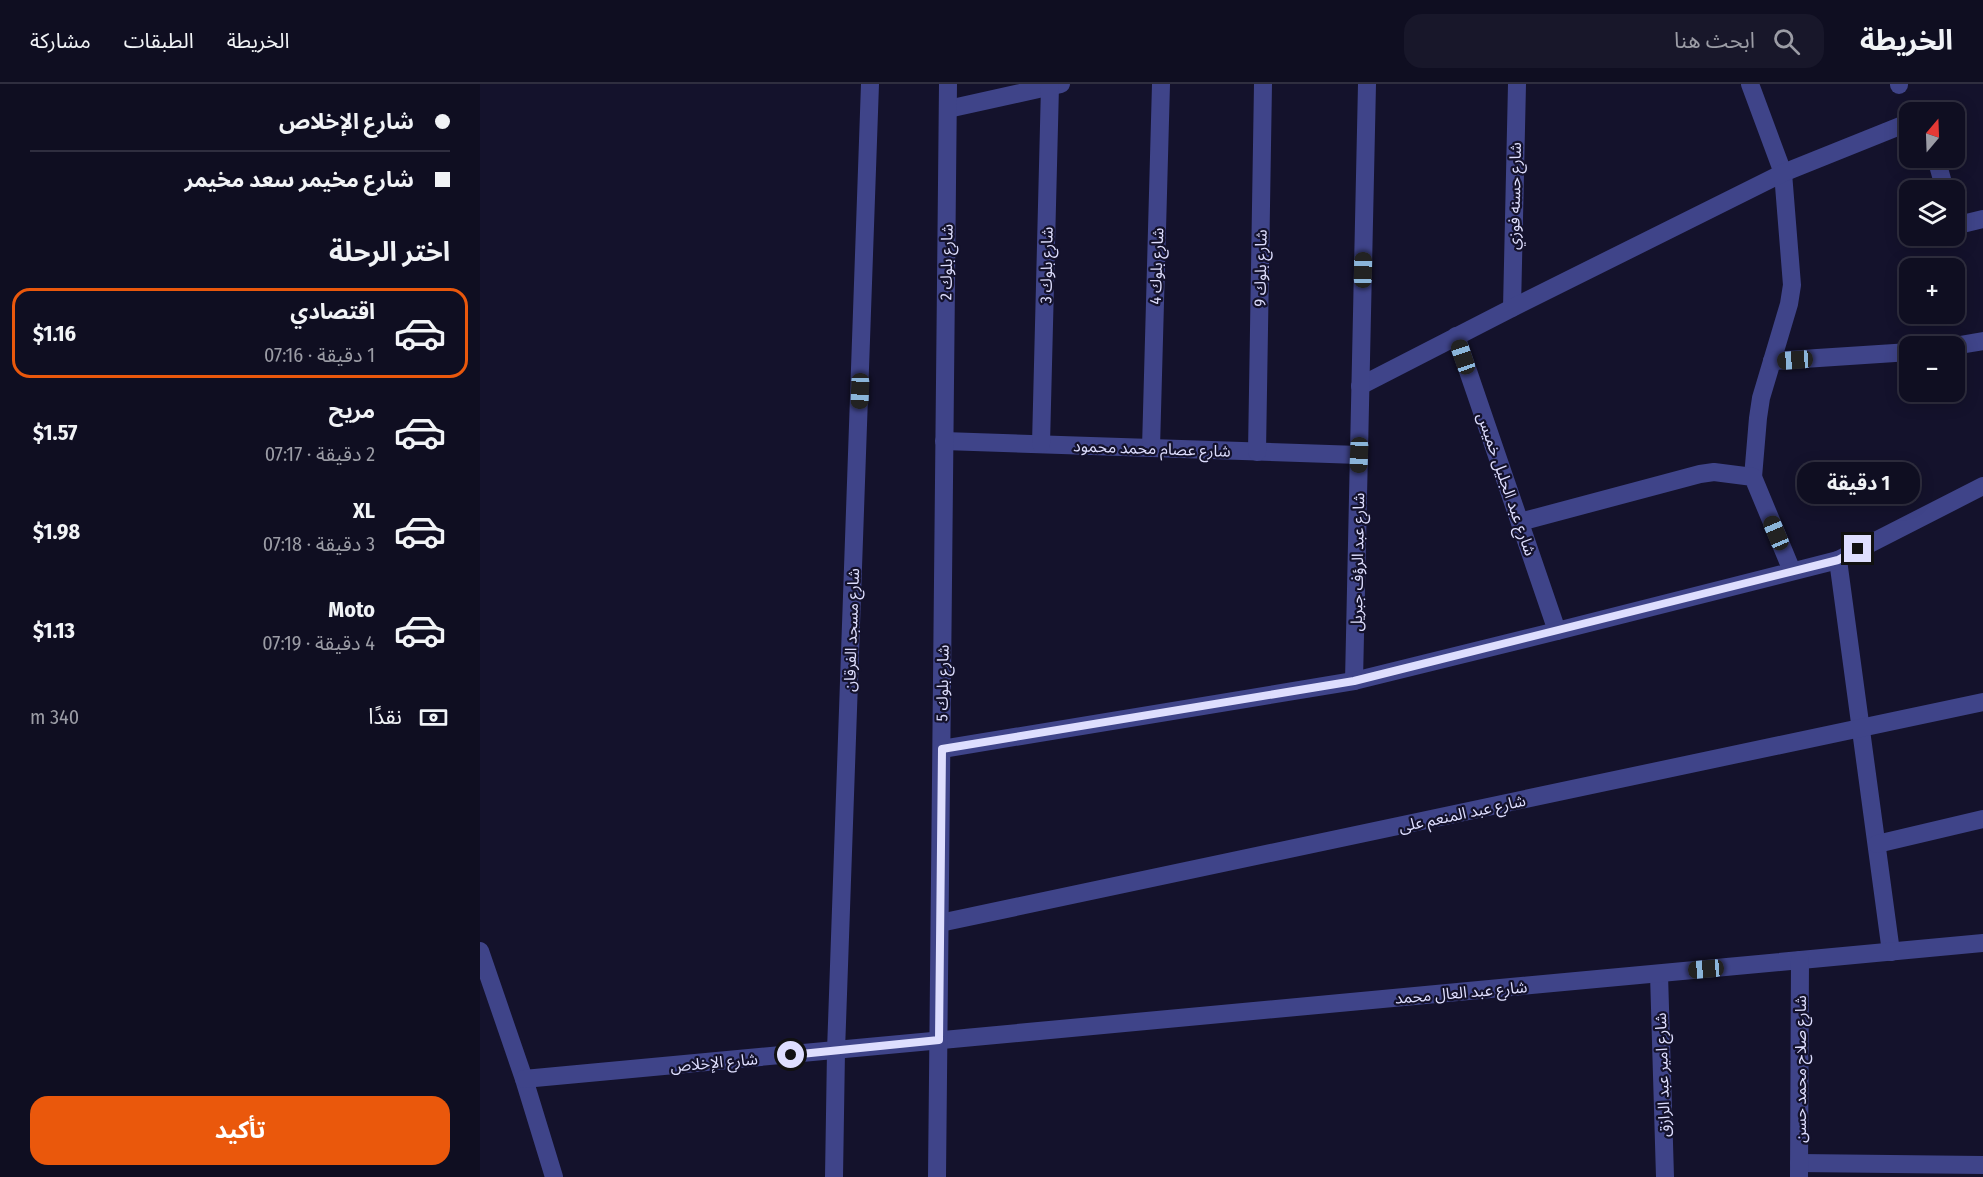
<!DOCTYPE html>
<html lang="ar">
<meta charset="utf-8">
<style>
:root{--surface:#0f0e21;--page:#18172a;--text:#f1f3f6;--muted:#9b9ca5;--line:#2f2e3f;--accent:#ea580c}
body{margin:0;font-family:"Fira Sans Condensed","Noto Sans Arabic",sans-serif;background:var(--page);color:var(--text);direction:rtl;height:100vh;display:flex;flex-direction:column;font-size:22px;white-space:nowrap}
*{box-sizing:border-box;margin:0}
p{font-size:20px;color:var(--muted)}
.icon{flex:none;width:33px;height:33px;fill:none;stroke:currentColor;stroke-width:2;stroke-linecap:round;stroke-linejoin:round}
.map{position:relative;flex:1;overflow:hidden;direction:ltr}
.panel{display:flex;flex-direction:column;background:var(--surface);width:480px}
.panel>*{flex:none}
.hud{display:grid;align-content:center;height:132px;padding:0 30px;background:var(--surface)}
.needle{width:39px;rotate:19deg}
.tools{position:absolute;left:1419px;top:18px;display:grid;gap:12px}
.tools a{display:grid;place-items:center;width:66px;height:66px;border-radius:12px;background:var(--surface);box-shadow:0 3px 15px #0003,0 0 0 2px var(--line);font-size:30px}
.end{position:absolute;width:27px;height:27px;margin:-14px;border:8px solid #dedefe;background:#111;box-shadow:0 0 0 3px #111}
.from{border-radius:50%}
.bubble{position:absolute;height:42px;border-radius:18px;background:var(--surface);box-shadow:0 3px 15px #0003,0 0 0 2px var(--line);font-size:20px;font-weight:700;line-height:42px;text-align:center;direction:rtl}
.car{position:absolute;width:18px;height:36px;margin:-18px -9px;border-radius:8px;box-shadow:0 0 4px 2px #0007;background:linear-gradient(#222 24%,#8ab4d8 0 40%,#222 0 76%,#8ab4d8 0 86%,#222 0)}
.hud b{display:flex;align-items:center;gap:21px;height:57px;font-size:22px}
.hud b+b{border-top:2px solid var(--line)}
.hud i{width:15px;height:15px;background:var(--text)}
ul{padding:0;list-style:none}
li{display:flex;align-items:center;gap:18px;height:90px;margin:0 12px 9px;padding:0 18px;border:3px solid transparent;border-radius:18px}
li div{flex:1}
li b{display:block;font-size:22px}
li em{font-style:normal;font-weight:700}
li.current{border-color:var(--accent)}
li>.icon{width:54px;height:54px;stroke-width:1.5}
h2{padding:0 30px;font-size:27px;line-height:72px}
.pay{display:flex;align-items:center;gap:15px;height:66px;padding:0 30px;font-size:22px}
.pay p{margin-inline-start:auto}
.action{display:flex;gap:12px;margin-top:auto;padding:12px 30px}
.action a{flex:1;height:69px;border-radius:18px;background:var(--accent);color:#fff;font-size:24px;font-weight:700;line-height:69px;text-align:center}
header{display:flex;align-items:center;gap:36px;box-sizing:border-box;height:84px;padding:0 30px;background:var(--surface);border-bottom:2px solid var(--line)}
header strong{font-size:28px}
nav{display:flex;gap:33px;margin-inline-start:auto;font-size:21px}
.search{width:420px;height:54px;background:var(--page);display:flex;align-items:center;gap:15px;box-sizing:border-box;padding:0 21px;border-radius:18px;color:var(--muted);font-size:22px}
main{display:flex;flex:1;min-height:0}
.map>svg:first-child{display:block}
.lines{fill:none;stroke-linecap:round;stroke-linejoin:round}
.minor{stroke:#3f4489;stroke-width:18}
.route{stroke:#dedefe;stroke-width:8}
.labels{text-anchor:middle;stroke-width:4.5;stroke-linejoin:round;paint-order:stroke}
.street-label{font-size:16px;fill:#dedefe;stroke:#14122c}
</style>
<header>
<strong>الخريطة</strong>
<div class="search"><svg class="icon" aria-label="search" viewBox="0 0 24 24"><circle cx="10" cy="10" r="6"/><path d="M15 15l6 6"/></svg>ابحث هنا</div>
<nav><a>الخريطة</a><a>الطبقات</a><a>مشاركة</a></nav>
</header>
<main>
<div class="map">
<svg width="1503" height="1093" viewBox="0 0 1503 1093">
<rect width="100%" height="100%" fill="#14122c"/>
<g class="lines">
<g class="minor">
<path d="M1270 0 1303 89 1312 201 1309 220 1281 314 1278 334 1273 393"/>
<path d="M1419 0V1"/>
<path d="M468 25 581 0"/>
<path d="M1456 74 1465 106"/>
<path d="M1474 142 1503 135"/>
<path d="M1032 224 1037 0"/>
<path d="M976 252 1077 547"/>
<path d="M1474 262 1503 257"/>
<path d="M1292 277 1430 268"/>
<path d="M880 302 1032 224 1303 89 1430 38"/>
<path d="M464 357 879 371"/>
<path d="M561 360 570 2"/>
<path d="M671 364 681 0"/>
<path d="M777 368 783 0"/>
<path d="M1040 438 1220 390 1234 388 1273 393 1312 487"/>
<path d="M1358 476 1411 868"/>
<path d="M874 597 887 0"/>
<path d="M462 665 874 597 1077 547 1358 476 1503 402"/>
<path d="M1397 760 1503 735"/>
<path d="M460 839 1503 618"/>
<path d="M0 867 44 995 74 1093"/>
<path d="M1179 890 1185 1093"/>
<path d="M44 995 1503 859"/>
<path d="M1319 1079 1503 1081"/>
<path d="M354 1093 356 967 390 0"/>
<path d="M457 1093 468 0"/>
<path d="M1319 1093 1320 876"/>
</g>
</g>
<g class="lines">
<path class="route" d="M311 971 459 956 462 665 874 597 1358 476 1378 465"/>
</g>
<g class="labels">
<g class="street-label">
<text transform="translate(1034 112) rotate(-89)" y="6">شارع حسنه فوزي</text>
<text transform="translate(466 178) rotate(-89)" y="6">شارع بلوك 2</text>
<text transform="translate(566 181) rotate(-89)" y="6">شارع بلوك 3</text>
<text transform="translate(676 182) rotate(-88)" y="6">شارع بلوك 4</text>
<text transform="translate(780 184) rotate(-89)" y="6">شارع بلوك 9</text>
<text transform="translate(672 364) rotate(2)" y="6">شارع عصام محمد محمود</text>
<text transform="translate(1027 400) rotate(71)" y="6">شارع عبد الجليل خميس</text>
<text transform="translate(877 478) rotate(-89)" y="6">شارع عبد الرؤف جبريل</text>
<text transform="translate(371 546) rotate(-88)" y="6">شارع مسجد الفرقان</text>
<text transform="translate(462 599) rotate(-89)" y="6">شارع بلوك 5</text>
<text transform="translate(982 729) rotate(-12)" y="6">شارع عبد المنعم على</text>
<text transform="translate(981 908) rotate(-5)" y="6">شارع عبد العال محمد</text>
<text transform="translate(234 978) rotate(-5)" y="6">شارع الإخلاص</text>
<text transform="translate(1320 985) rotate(-90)" y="6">شارع صلاح محمد حسن</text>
<text transform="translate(1182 991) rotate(-92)" y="6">شارع امير عبد الرازق</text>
</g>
</g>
</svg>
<div class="tools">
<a><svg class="needle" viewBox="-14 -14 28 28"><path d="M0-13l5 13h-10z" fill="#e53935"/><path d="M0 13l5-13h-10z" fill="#9b9ca5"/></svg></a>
<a><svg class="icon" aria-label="layers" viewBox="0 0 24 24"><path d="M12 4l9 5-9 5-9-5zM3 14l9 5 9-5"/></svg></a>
<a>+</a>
<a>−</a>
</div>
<i class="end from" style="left:311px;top:971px"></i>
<i class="end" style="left:1378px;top:465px"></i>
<div class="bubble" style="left:1317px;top:378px;width:123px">1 دقيقة</div>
<i class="car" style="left:883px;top:186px;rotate:1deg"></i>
<i class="car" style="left:983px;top:273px;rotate:341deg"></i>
<i class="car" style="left:1315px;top:276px;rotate:266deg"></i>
<i class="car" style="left:380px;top:307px;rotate:182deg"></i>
<i class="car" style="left:879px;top:371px;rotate:182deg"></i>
<i class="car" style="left:1296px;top:449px;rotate:337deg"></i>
<i class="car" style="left:1226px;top:885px;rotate:265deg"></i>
</div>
<section class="panel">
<div class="hud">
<b><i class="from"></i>شارع الإخلاص</b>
<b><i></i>شارع مخيمر سعد مخيمر</b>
</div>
<h2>اختر الرحلة</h2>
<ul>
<li class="current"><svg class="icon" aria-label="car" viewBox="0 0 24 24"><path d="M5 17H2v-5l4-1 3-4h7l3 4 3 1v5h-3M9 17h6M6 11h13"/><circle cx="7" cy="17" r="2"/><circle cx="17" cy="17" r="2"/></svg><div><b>اقتصادي</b><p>1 دقيقة · 07:16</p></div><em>$1.16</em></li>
<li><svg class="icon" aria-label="car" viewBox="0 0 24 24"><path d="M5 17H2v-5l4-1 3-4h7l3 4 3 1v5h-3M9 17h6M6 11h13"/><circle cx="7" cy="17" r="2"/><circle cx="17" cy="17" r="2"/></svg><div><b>مريح</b><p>2 دقيقة · 07:17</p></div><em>$1.57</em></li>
<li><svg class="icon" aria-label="car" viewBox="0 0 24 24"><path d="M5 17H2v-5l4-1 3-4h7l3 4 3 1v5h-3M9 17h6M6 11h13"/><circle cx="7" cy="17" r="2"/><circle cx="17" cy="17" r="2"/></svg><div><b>XL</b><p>3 دقيقة · 07:18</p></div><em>$1.98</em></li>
<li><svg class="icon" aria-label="car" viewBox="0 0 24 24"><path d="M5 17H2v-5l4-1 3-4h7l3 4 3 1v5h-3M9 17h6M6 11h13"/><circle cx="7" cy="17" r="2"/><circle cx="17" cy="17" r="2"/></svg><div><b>Moto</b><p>4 دقيقة · 07:19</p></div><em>$1.13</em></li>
</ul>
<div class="pay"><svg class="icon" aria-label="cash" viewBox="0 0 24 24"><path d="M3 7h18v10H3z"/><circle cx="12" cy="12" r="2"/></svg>نقدًا<p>340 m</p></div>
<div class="action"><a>تأكيد</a></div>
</section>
</main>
